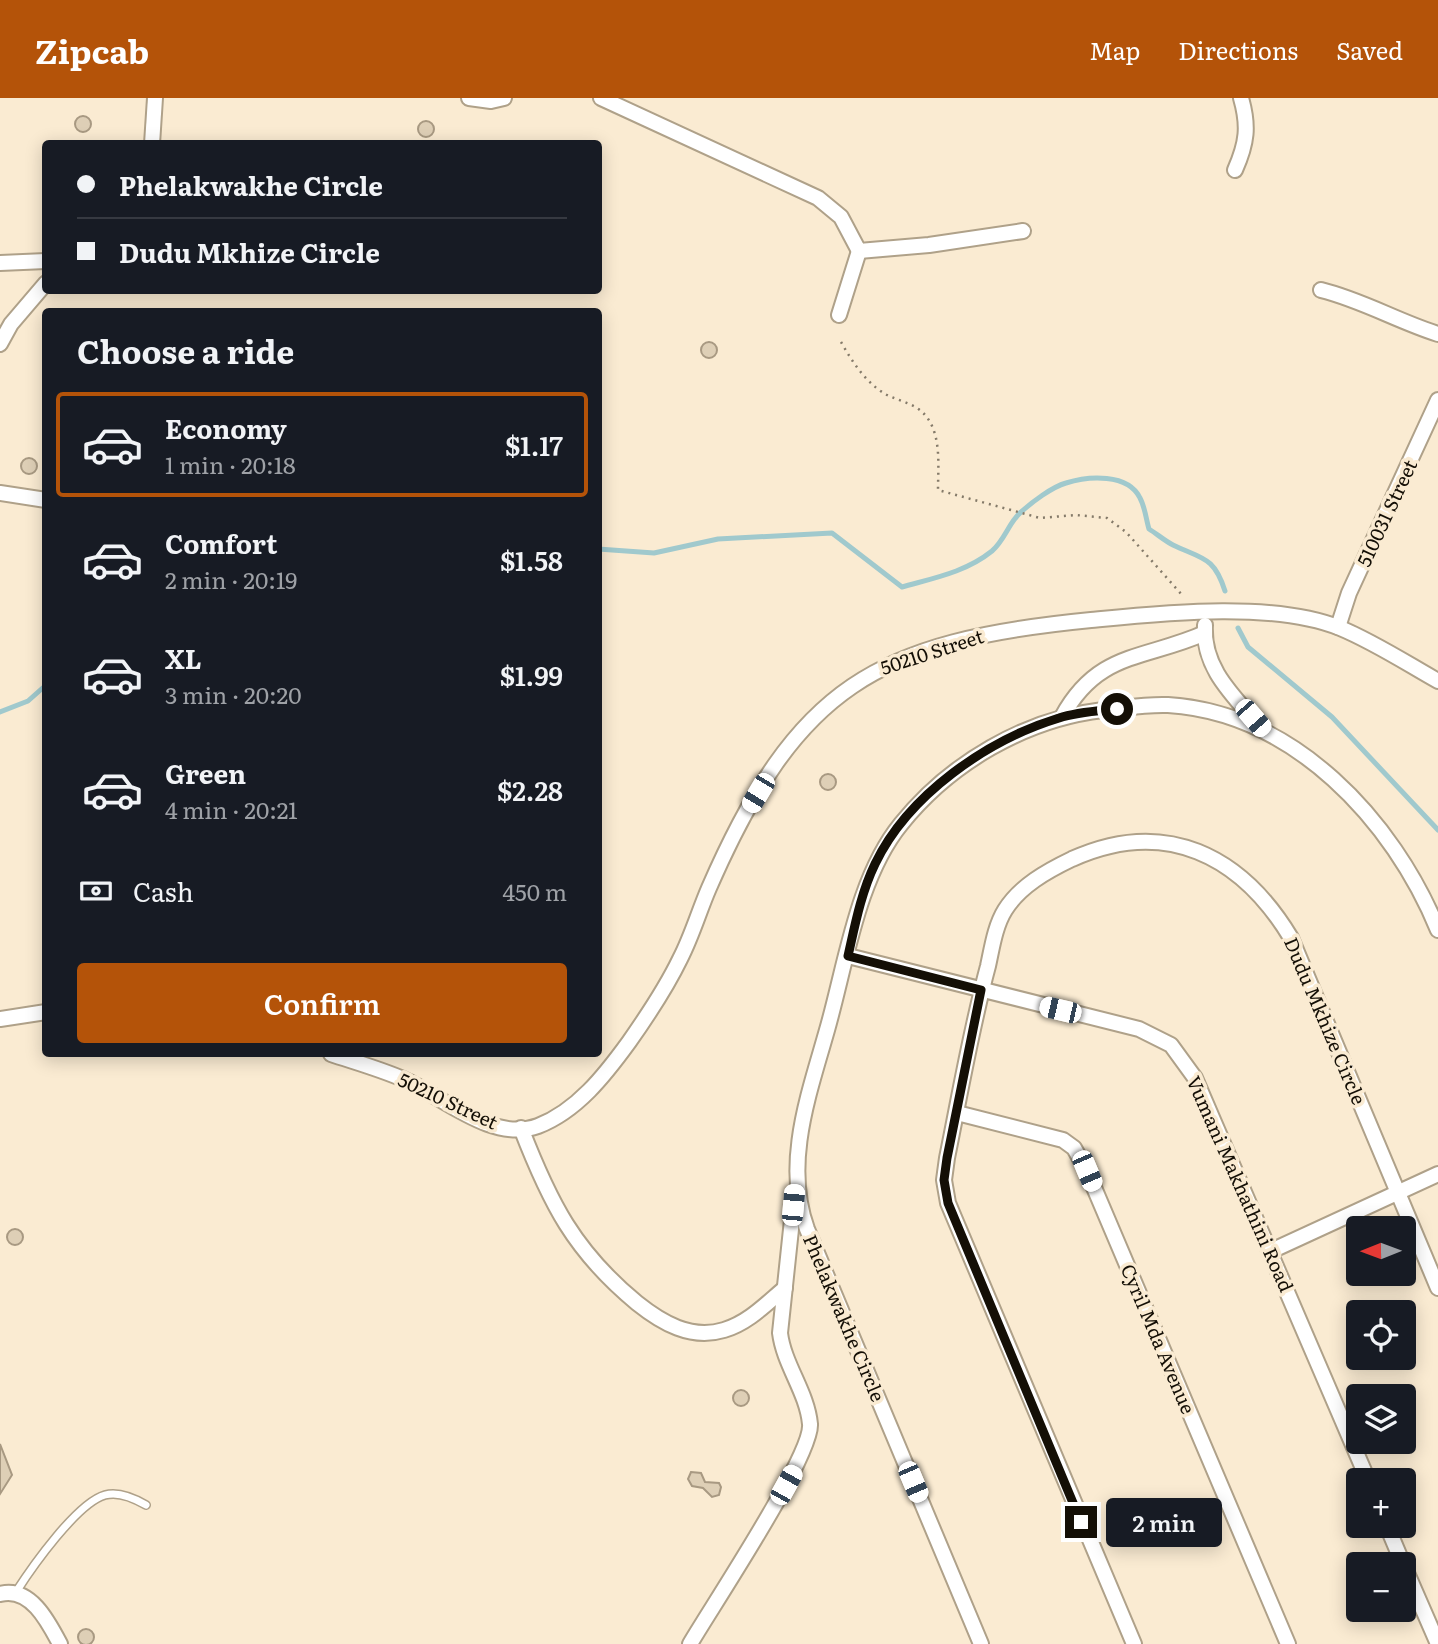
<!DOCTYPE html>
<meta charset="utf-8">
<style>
:root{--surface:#171b24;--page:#242831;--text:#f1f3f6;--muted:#9ea1a6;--line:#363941;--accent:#b45309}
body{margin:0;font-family:Literata,serif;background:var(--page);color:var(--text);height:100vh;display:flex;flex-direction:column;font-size:26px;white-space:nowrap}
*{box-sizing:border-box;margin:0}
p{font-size:23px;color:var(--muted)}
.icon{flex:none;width:38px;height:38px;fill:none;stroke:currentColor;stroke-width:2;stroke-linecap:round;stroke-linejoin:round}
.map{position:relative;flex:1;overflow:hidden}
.side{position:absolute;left:42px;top:210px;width:560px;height:749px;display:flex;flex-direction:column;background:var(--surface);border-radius:7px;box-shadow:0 4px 18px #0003}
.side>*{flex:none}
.hud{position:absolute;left:42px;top:42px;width:560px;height:154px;border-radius:7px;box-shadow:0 4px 18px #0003;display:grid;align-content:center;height:154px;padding:0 35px;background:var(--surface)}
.needle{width:46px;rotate:269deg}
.fabs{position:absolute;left:1346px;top:1118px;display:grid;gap:14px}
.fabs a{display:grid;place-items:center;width:70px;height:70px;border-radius:7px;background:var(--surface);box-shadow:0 4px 18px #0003;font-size:35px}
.end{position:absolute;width:32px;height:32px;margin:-16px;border:9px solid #140f06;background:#fff;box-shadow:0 0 0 4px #fff}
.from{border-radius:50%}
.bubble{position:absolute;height:49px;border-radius:7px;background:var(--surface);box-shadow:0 4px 18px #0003;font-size:23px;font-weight:600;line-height:49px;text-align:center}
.car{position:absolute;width:21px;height:42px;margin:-21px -10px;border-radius:9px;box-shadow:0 0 5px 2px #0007;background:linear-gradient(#fff 24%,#345 0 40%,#fff 0 76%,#345 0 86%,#fff 0)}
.hud b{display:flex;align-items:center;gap:24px;height:66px;font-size:26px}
.hud b+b{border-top:2px solid var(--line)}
.hud i{width:18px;height:18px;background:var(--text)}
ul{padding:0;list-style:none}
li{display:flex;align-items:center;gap:21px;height:105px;margin:0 14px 10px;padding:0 21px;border:4px solid transparent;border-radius:7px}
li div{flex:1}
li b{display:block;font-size:26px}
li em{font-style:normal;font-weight:600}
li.active{border-color:var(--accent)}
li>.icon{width:63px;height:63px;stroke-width:1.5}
h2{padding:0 35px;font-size:32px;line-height:84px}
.pay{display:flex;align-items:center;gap:18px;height:77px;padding:0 35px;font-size:26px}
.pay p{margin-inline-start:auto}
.action{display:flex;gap:14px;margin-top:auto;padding:14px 35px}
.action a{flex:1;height:80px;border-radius:7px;background:var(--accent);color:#fff;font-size:28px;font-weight:600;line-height:80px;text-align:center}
header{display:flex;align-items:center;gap:42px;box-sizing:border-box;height:98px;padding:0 35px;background:var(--accent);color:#fff}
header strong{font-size:33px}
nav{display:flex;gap:38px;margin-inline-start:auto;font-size:24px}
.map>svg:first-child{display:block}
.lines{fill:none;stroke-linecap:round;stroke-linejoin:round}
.stream{stroke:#a0c9cd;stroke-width:5}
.building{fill:#decfb6;stroke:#a89982;stroke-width:2}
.lane-casing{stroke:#afa189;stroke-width:10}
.street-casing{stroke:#afa189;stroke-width:18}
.path{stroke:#847a69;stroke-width:2.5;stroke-dasharray:2 5;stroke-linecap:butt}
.lane{stroke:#fff;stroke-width:7}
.street{stroke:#fff;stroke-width:14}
.route{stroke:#140f06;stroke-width:9}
.labels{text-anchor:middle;stroke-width:7;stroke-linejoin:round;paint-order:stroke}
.street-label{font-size:19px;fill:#140f06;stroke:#faebd2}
</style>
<header>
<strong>Zipcab</strong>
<nav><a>Map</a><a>Directions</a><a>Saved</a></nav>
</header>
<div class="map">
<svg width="1438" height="1546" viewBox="0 0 1438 1546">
<rect width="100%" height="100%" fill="#faebd2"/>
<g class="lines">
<g class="stream">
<path d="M598 451 654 455 718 441 832 435 902 489C934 480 966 474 992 453 1005 442 1009 424 1021 414 1032 404 1052 389 1066 385 1088 378 1128 375 1140 400 1145 409 1146 421 1149 431 1157 436 1165 443 1173 447 1202 461 1214 458 1225 493"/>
<path d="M1238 530 1248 549 1332 619 1438 732"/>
<path d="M0 614 28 603 46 587"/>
</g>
</g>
<g class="building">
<circle cx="83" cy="26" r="8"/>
<circle cx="426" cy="31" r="8"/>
<circle cx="709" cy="252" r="8"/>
<circle cx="29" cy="368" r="8"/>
<circle cx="828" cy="684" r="8"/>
<circle cx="15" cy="1139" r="8"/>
<circle cx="741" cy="1300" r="8"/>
<path d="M0 1346 12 1377 0 1396Z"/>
<path d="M691 1374 701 1375 705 1384 719 1385 721 1389 719 1397 712 1399 703 1390 692 1388 688 1381Z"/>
<circle cx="86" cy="1539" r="8"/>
</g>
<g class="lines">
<g class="lane-casing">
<path id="lane" d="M16 1494C32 1469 77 1405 105 1397 119 1393 134 1400 146 1407"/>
</g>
<g class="street-casing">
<g id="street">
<path d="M469 0 491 3 504 0"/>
<path d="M601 0 818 100 841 119 859 153 929 147 1023 133"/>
<path d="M152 46 155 0"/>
<path d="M1235 72C1247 45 1249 28 1241 0"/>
<path d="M0 165 46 163"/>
<path d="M1321 192C1362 202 1397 223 1438 236"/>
<path d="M839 217 859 153"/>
<path d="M0 246 11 226 46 185"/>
<path d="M0 395 46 402"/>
<path d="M1205 527C1202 571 1235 599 1262 631"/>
<path d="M1338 529 1349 495 1438 302"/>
<path d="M1062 619C1098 553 1144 562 1205 535"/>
<path d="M848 858 1139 931 1171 947 1195 980 1368 1382"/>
<path d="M0 921 46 914"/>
<path d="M331 956C355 964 380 971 403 981 442 998 492 1045 538 1028 577 1013 605 977 629 944 648 917 666 890 680 861 692 838 699 813 709 790 797 588 876 543 1091 522 1163 515 1273 503 1340 530 1374 544 1406 565 1438 583"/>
<path d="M957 1015 1063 1042 1074 1050 1087 1073 1288 1546"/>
<path d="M521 1030C550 1105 574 1153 637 1205 662 1225 691 1242 724 1232 748 1225 766 1206 785 1190"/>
<path d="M1271 1153 1438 1076"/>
<path d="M1387 1428 1403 1466"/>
<path d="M1404 1468 1438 1546"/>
<path d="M0 1496C30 1488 48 1523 60 1546"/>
<path d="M690 1546C711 1510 813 1357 810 1326 807 1294 784 1267 780 1235L794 1103"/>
<path d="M981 1546 807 1131C783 1065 809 996 827 932 846 866 857 780 901 726 950 665 1025 621 1103 612 1124 610 1147 606 1168 607 1294 615 1393 722 1438 832"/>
<path d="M1134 1546 948 1105 944 1082 947 1060C960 996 971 931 988 868 992 850 995 828 1005 812 1020 788 1047 773 1072 761 1165 719 1241 757 1291 840L1438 1190"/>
</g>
</g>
<path class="path" d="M841 244C852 263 863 281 882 294 892 301 906 303 917 310 943 327 938 366 938 392L1040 420 1076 417 1107 420 1126 434 1183 498"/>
<use href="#lane" class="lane"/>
<use href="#street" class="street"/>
</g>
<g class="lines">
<path class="route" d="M1081 1424 948 1105 944 1082 947 1060 981 892 848 858C855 827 861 795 875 766 908 697 987 642 1059 620 1077 614 1098 613 1117 611"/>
</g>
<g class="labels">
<g class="street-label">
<text transform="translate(1387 415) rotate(-65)" y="7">510031 Street</text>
<text transform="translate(932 554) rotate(-18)" y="7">50210 Street</text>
<text transform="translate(1325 923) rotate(67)" y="7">Dudu Mkhize Circle</text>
<text transform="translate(448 1003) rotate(25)" y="7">50210 Street</text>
<text transform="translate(1240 1086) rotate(66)" y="7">Vumani Makhathini Road</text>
<text transform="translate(844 1220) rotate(67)" y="7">Phelakwakhe Circle</text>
<text transform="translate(1158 1241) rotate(67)" y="7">Cyril Mda Avenue</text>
</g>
</g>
</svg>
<div class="fabs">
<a><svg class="needle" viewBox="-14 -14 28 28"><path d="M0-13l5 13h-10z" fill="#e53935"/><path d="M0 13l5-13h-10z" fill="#9ea1a6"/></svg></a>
<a><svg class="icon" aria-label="locate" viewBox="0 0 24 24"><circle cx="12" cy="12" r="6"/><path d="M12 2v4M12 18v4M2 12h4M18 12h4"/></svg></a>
<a><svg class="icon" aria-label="layers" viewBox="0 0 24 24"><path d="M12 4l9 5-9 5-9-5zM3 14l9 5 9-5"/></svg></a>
<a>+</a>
<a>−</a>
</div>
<i class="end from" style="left:1117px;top:611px"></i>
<i class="end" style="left:1081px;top:1424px"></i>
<div class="bubble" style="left:1106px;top:1400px;width:116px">2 min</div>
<i class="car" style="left:1253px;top:620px;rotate:139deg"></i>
<i class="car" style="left:758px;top:695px;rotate:211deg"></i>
<i class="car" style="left:1060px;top:912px;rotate:283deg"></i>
<i class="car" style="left:1087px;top:1073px;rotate:157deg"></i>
<i class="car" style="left:793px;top:1107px;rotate:5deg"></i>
<i class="car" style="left:913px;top:1384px;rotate:157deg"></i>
<i class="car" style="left:786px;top:1387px;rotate:29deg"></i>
<div class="hud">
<b><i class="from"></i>Phelakwakhe Circle</b>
<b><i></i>Dudu Mkhize Circle</b>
</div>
<section class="side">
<h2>Choose a ride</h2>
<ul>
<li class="active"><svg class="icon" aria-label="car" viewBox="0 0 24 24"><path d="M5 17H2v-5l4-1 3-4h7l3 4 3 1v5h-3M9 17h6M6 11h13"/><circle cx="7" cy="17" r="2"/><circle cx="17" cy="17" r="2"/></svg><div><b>Economy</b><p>1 min · 20:18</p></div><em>$1.17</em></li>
<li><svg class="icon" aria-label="car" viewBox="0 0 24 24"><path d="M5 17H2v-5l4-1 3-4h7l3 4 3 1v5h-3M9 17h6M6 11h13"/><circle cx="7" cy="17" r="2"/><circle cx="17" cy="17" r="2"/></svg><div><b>Comfort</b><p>2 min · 20:19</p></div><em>$1.58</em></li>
<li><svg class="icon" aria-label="car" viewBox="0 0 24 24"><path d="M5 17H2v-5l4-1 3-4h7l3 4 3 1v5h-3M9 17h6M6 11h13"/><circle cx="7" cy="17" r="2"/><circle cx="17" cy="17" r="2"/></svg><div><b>XL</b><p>3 min · 20:20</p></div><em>$1.99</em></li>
<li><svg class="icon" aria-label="car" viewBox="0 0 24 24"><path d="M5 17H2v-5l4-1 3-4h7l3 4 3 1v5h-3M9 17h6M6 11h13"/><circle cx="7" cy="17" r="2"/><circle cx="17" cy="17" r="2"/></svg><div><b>Green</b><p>4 min · 20:21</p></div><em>$2.28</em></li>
</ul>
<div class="pay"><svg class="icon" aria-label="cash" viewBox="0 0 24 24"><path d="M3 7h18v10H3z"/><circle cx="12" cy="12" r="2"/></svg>Cash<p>450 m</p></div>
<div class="action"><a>Confirm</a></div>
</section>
</div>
